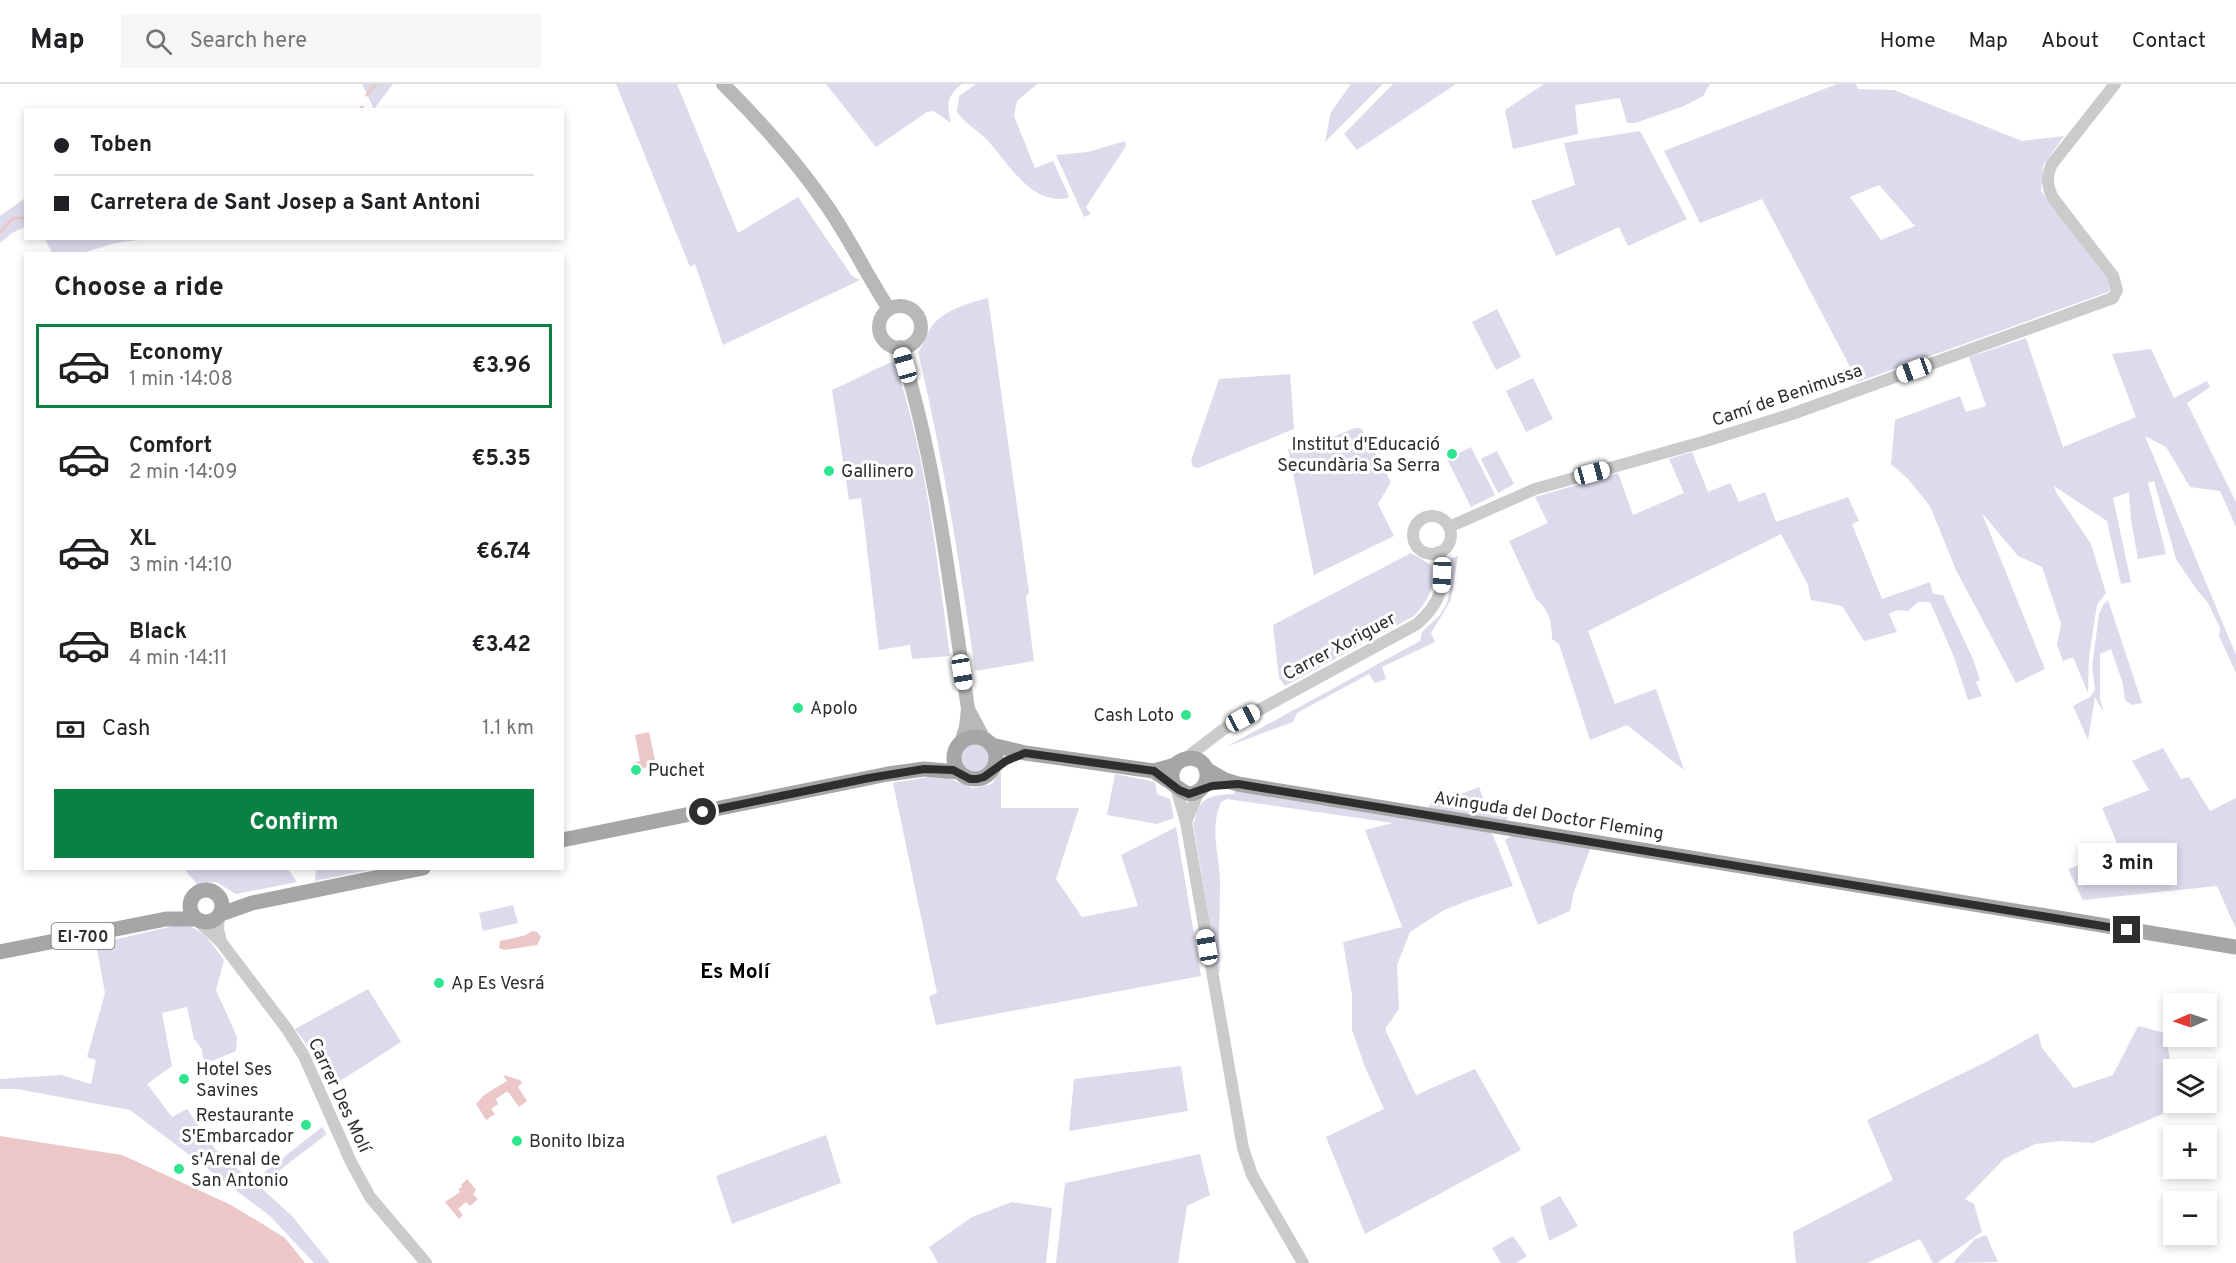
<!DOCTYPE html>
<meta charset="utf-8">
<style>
:root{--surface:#fff;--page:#f6f6f6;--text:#202124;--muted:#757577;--line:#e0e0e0;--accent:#0b8043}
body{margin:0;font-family:Overpass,sans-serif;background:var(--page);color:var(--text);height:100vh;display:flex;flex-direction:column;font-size:22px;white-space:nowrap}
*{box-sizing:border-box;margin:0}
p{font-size:20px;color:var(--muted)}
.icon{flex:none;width:33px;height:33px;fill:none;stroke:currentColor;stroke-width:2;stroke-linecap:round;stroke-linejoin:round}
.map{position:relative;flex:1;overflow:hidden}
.panel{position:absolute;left:24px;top:168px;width:540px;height:618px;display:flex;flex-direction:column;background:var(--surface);border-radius:0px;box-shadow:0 3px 9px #0003}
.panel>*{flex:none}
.guide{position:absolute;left:24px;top:24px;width:540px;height:132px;border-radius:0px;box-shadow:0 3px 9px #0003;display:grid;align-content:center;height:132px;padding:0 30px;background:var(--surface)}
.needle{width:39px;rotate:268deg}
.fabs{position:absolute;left:2163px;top:909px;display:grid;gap:12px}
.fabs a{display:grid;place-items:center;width:54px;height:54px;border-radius:0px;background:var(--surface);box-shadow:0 3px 9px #0003;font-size:30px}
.end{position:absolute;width:27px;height:27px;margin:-14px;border:8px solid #2e2e2e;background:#fff;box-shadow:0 0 0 3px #fff}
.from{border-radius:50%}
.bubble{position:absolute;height:42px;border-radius:0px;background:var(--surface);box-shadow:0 3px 9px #0003;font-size:20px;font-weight:700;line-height:42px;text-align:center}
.car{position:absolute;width:18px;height:36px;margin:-18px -9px;border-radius:8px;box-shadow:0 0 4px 2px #0007;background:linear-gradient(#fff 24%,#345 0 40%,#fff 0 76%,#345 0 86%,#fff 0)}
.guide b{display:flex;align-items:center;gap:21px;height:57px;font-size:22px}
.guide b+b{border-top:2px solid var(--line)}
.guide i{width:15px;height:15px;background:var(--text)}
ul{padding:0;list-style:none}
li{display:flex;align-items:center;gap:18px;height:84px;margin:0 12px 9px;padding:0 18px;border:3px solid transparent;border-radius:0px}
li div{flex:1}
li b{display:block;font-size:22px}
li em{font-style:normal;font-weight:700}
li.on{border-color:var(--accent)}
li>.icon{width:54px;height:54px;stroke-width:1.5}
h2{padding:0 30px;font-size:27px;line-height:72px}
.pay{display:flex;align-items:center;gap:15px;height:66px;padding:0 30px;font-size:22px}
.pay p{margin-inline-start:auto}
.cta{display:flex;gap:12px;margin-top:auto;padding:12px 30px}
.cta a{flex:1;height:69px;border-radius:0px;background:var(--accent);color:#fff;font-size:24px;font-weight:700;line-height:69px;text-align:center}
header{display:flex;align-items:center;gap:36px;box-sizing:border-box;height:84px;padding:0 30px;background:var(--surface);border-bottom:2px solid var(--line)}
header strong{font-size:28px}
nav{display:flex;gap:33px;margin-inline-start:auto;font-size:21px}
.search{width:420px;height:54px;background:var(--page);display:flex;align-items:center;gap:15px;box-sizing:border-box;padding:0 21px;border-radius:0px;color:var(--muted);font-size:22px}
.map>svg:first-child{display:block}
.green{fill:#dcdbeb;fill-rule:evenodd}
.water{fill:#ebc7c8}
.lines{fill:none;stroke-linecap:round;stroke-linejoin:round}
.stream{stroke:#ebc7c8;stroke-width:3}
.tertiary{stroke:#cbcbcb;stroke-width:12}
.secondary{stroke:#b8b8b8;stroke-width:14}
.primary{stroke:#a6a6a6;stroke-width:15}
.route{stroke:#2e2e2e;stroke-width:8}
.poi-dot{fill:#2fe68f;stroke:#fff;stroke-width:2}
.labels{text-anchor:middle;stroke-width:6;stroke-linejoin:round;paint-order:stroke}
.shield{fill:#fff;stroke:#6d6d6d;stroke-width:1.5}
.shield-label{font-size:16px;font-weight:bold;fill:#2e2e2e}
.street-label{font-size:18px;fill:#2e2e2e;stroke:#fff}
.poi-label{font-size:18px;fill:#2e2e2e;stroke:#fff;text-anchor:start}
.quarter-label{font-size:21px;font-weight:bold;fill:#000;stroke:#fff}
</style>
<header>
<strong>Map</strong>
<div class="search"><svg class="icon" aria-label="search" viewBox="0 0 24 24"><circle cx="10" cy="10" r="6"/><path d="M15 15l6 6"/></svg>Search here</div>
<nav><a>Home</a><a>Map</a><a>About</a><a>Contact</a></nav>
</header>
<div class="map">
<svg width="2236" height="1179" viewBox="0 0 2236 1179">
<rect width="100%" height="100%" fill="#fff"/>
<g class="green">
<path d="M362 0H393L374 25Z"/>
<path d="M616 0H677L738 149 798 113 852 192 860 196 723 261 695 180 690 183Z"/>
<path d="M826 0H962C946 13 947 20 951 39L934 27 927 28 876 63Z"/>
<path d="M976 0H1037L1017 17 1014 32 1035 84 1053 77 1069 112 1068 114C1032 122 1009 80 988 57 978 46 966 41 957 28L959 12Z"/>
<path d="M1351 0H1383L1325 58 1331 28Z"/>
<path d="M1393 0H1456L1357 66 1344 50Z"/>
<path d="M1544 0H1710L1703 12 1684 22 1635 39H1627L1620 14 1575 21 1578 50 1513 65 1505 26Z"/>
<path d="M1837 0H1856L1858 5 1894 6 2022 57 2064 52 2043 82 2041 107 2109 197 2111 204 2108 208 1858 298 1762 115 1700 139 1664 67ZM1879 101 1915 142 1881 156 1850 113Z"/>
<path d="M1640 47 1687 135 1628 162 1619 143 1556 172 1531 117 1575 101 1564 59Z"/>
<path d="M1125 57 1126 62 1086 123 1091 130 1084 133 1056 71 1088 68Z"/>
<path d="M25 114V143L12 149 0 159V132Z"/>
<path d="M45 155H144L116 159 82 169H52Z"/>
<path d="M988 214 1029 508 1026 513 1034 577 975 587C960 480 943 373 918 268 925 259 926 250 932 242 944 226 969 219 988 214Z"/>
<path d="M1497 225 1521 273 1496 286 1472 238Z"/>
<path d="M2026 254 2063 363 2136 333 2112 270 2151 265 2174 314 2207 297 2210 303 2187 319 2236 418V443L2220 407 2190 403 2166 363 2145 352 2236 571V589L2219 552 2220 544 2208 519 2197 506 2176 475 2154 397 2148 399 2166 470 2138 475 2131 436 2129 408 2113 414 2131 498 2121 500 2107 437 2054 402 2056 408 2091 460 2106 509 2097 521 2089 573 2088 609 2073 573 2063 577 2057 561 2061 540 2042 483 2018 472 1982 429 2045 585 2016 599 1956 486 1930 422 1908 395 1891 380 1895 336 1960 312 1966 328 1986 322 1969 273Z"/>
<path d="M894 277C927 371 936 473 950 572L912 575 910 561 879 566 861 414 849 416 832 306C853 297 872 286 894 277Z"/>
<path d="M1290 290 1294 345 1198 384 1193 383 1191 377 1219 295Z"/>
<path d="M1533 294 1553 335 1526 348 1506 307Z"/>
<path d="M1355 344H1361L1391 398 1378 420 1394 452 1314 491 1288 365 1300 366Z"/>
<path d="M1471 363 1495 411 1471 423 1447 375Z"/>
<path d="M1497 367 1514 400 1498 409 1481 375Z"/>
<path d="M1692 368 1708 408 1730 399 1739 418 1765 408 1776 438 1848 413 1859 437 1852 440 1882 515 1930 498 1933 510 1943 511 1973 575 1980 596 1976 598 1982 612 1968 616 1954 573 1930 518H1918L1908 527 1897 526 1889 530 1897 548 1864 557 1842 522 1811 516 1808 501 1781 450 1588 547 1615 620 1656 605 1684 686 1627 641 1590 656 1559 560 1552 555C1552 538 1549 526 1536 515L1509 457 1548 439 1535 413 1618 389 1633 431 1684 409 1669 375Z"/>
<path d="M1411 469 1431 481C1436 505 1429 514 1414 532L1285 602 1279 594 1273 541Z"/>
<path d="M1458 472 1451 516 1431 549 1435 558 1382 583 1386 595 1375 599 1369 590 1297 629 1293 638 1226 663 1420 557 1422 548 1440 531 1447 519 1451 502V474Z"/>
<path d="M2108 516 2142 619 2132 621 2125 616 2123 600 2111 565 2100 570V614L2104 629 2095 613 2088 656 2073 622 2090 613 2095 606 2092 583 2099 530 2103 521Z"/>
<circle cx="976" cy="674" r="17"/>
<path d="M2163 664 2181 695 2189 693 2210 727 2236 714V845L2217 802 2083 816 2068 785 2120 766 2102 724 2149 706 2132 677Z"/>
<path d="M1001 687V724H1079L1056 795 1082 833 1138 822 1121 771 1176 743 1201 892 936 941 929 912 937 909 893 699 940 691 973 704 992 700Z"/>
<path d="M1115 690 1155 698 1157 710 1170 715 1174 734 1157 740 1107 731Z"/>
<path d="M1439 703 1444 710 1451 714 1479 703 1489 730 1508 733 1507 739 1428 724Z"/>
<path d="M1236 705 1486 746 1493 751 1513 802 1472 815 1444 826 1410 848 1397 881 1399 925 1385 945 1416 1011 1475 985 1521 1066 1365 1150 1326 1053 1384 1025 1365 983 1352 946V911L1343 858 1402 843 1365 746 1393 739 1227 715 1221 718C1209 745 1220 772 1220 801 1220 830 1218 858 1220 887L1218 889 1193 739C1197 734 1195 731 1198 725 1205 710 1220 711 1234 710Z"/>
<path d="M1513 751 1591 763 1574 808 1570 827 1538 841 1505 756Z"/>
<path d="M184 785H288L297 798 236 810 216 798 197 800Z"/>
<path d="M316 785V784L373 785 315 797Z"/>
<path d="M513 821 518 839 483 847 479 829Z"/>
<path d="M182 840C203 844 212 860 224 876L216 906 237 953 236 967 212 977 203 975 202 965 194 955 187 923 162 929 172 982 147 1000 172 1033 187 1025 215 1065 252 1098 322 1043 327 1050 259 1102 292 1132 330 1179H314L270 1132 130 1026 17 1005H0V995L61 991 91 1000 96 976 87 973 105 909 96 860Z"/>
<path d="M368 905 401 958 329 1004 314 971 295 945Z"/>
<path d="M2138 942 2165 949 2174 996 2165 1029 2093 1059 2062 1057 2035 1060 2004 1075 1965 1115 1974 1120 1982 1148 1937 1179H1933L1920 1155 1867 1179H1796L1793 1148 1893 1096 1867 1036 1988 977 2038 949 2042 964 2074 1004 2113 991Z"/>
<path d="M1181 982 1188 1027 1069 1047 1074 995Z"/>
<path d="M826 1051 841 1099 732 1140 716 1092Z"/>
<path d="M1200 1070 1210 1111 1187 1122 1178 1179H1056L1065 1099Z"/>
<path d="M1560 1112 1578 1142 1549 1157 1540 1123Z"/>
<path d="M1012 1118 1052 1124 1046 1179H938L929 1163 972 1133Z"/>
<path d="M1986 1151 1998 1178 1953 1179 1975 1155Z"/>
<path d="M1513 1152 1527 1172 1516 1179H1501L1492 1164Z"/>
</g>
<g class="water">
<path d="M649 648 656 681 635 686 633 679 640 677 635 651Z"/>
<path d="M532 847 537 848 541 853 537 861 504 866 499 864 500 857 526 851Z"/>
<path d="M503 991 520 996 522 999 518 1003 527 1017 519 1023 509 1009 506 1008 496 1015 498 1020 491 1025 495 1030 486 1036 476 1020 484 1011 507 997Z"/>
<path d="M0 1052 122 1071 229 1120 261 1139 285 1154 305 1179H0Z"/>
<path d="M467 1095 476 1106 473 1110 478 1115 470 1122 466 1118 458 1125 463 1131 459 1135 445 1118 460 1108 458 1105 462 1103 461 1101Z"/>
</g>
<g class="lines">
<g class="stream">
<path d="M367 11 376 0"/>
<path d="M360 26 362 23"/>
<path d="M0 148 13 134H26"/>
</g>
<g class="tertiary">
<circle cx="1432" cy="451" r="19"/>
<path d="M1449 443 1535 405 1706 357 1792 330 2113 214 2117 206 2113 192 2053 114C2047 102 2046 93 2052 80L2115 0"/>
<path d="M1186 674 1224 645 1417 540C1443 517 1445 501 1439 468"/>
<path d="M1176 703 1186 738 1243 1064 1252 1091 1303 1179"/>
<path d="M1186 738 1199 707"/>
<path d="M219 833 218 845 221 858"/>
<path d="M198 837 221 858 287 945 304 972 351 1078 370 1113 426 1179"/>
</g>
<g class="secondary">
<path d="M723 0C761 38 797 78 827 122 850 155 867 192 889 225"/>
<circle cx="900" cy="243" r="21"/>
<path d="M900 263C937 380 950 504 968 625L966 643 961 659"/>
<path d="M969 627 984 655"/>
</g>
<g class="primary">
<circle cx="975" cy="674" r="21"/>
<path d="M992 661 1025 669 1154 687 1175 681"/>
<path d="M1206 685 1225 696 1238 700 2236 863"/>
<path d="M1154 687C1160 692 1167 695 1173 700 1182 707 1191 715 1201 705 1205 701 1207 697 1207 692 1208 664 1162 671 1174 701"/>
<path d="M562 756 888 690 924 685 959 688"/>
<circle cx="206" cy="822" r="16"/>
<path d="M221 830 252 819 423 784"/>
<path d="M0 868 166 835H195"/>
</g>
</g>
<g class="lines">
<path class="route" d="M703 728 869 694 924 685 953 686 970 695H977L984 693 1006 677 1025 669 1154 687 1179 706 1189 710 1212 702 1238 700 2127 846"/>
</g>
<g class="poi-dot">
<circle cx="1452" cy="370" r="6"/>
<circle cx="829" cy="387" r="6"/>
<circle cx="798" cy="624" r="6"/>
<circle cx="1186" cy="631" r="6"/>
<circle cx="636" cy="686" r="6"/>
<circle cx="439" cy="899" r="6"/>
<circle cx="184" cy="995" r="6"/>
<circle cx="306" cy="1041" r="6"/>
<circle cx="517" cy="1057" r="6"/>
<circle cx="179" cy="1085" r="6"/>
</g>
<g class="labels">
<rect class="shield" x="51.5" y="839" width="63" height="26" rx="4.5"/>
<g class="shield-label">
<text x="83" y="858">EI-700</text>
</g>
<g class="street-label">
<text transform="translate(1787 311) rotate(-19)" y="6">Camí de Benimussa</text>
<text transform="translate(1339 562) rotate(-28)" y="6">Carrer Xoriguer</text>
<text transform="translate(1549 731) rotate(9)" y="6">Avinguda del Doctor Fleming</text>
<text transform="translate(340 1011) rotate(65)" y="6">Carrer Des Molí</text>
</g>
<g class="poi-label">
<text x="1440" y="366" text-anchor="end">Institut d'Educació<tspan x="1440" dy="21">Secundària Sa Serra</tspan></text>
<text x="841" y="393">Gallinero</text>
<text x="810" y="630">Apolo</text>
<text x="1174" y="637" text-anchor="end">Cash Loto</text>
<text x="648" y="692">Puchet</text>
<text x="451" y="905">Ap Es Vesrá</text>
<text x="196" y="991">Hotel Ses<tspan x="196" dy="21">Savines</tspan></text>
<text x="294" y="1037" text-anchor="end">Restaurante<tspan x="294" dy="21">S'Embarcador</tspan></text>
<text x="529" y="1063">Bonito Ibiza</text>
<text x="191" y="1081">s'Arenal de<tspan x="191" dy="21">San Antonio</tspan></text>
</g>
<g class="quarter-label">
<text x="735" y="894">Es Molí</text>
</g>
</g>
</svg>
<div class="fabs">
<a><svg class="needle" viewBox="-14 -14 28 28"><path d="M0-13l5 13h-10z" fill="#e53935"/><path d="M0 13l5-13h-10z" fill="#757577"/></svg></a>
<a><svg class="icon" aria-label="layers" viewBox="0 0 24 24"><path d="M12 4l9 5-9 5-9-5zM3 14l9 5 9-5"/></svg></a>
<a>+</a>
<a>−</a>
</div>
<i class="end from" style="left:703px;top:728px"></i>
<i class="end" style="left:2127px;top:846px"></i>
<div class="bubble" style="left:2078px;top:759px;width:99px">3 min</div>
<i class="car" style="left:905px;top:281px;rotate:344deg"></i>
<i class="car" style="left:1914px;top:286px;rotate:250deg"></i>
<i class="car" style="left:1592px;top:389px;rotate:75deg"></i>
<i class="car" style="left:1442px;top:491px;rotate:182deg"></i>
<i class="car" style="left:962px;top:588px;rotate:171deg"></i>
<i class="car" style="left:1243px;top:634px;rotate:62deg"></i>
<i class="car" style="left:1207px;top:863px;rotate:350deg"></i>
<div class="guide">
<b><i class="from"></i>Toben</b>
<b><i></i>Carretera de Sant Josep a Sant Antoni</b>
</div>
<section class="panel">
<h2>Choose a ride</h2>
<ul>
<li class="on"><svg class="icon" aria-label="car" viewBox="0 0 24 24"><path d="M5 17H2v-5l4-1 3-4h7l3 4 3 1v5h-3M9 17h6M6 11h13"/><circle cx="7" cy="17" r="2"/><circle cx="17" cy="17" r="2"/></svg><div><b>Economy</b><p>1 min · 14:08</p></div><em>€3.96</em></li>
<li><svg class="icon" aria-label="car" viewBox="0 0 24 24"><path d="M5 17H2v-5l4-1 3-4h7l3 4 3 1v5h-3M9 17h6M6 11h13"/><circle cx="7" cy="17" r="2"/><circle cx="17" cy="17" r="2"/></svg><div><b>Comfort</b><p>2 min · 14:09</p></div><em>€5.35</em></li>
<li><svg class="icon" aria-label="car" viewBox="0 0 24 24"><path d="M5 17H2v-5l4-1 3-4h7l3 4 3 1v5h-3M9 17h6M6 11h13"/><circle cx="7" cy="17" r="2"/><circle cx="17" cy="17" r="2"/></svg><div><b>XL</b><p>3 min · 14:10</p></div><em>€6.74</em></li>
<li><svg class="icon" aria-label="car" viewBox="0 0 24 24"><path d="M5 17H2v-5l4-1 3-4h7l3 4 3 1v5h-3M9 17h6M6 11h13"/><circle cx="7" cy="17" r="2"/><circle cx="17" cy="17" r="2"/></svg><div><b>Black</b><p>4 min · 14:11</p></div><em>€3.42</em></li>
</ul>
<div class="pay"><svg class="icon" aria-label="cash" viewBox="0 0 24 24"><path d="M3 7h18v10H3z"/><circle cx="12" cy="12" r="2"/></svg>Cash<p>1.1 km</p></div>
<div class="cta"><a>Confirm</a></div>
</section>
</div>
